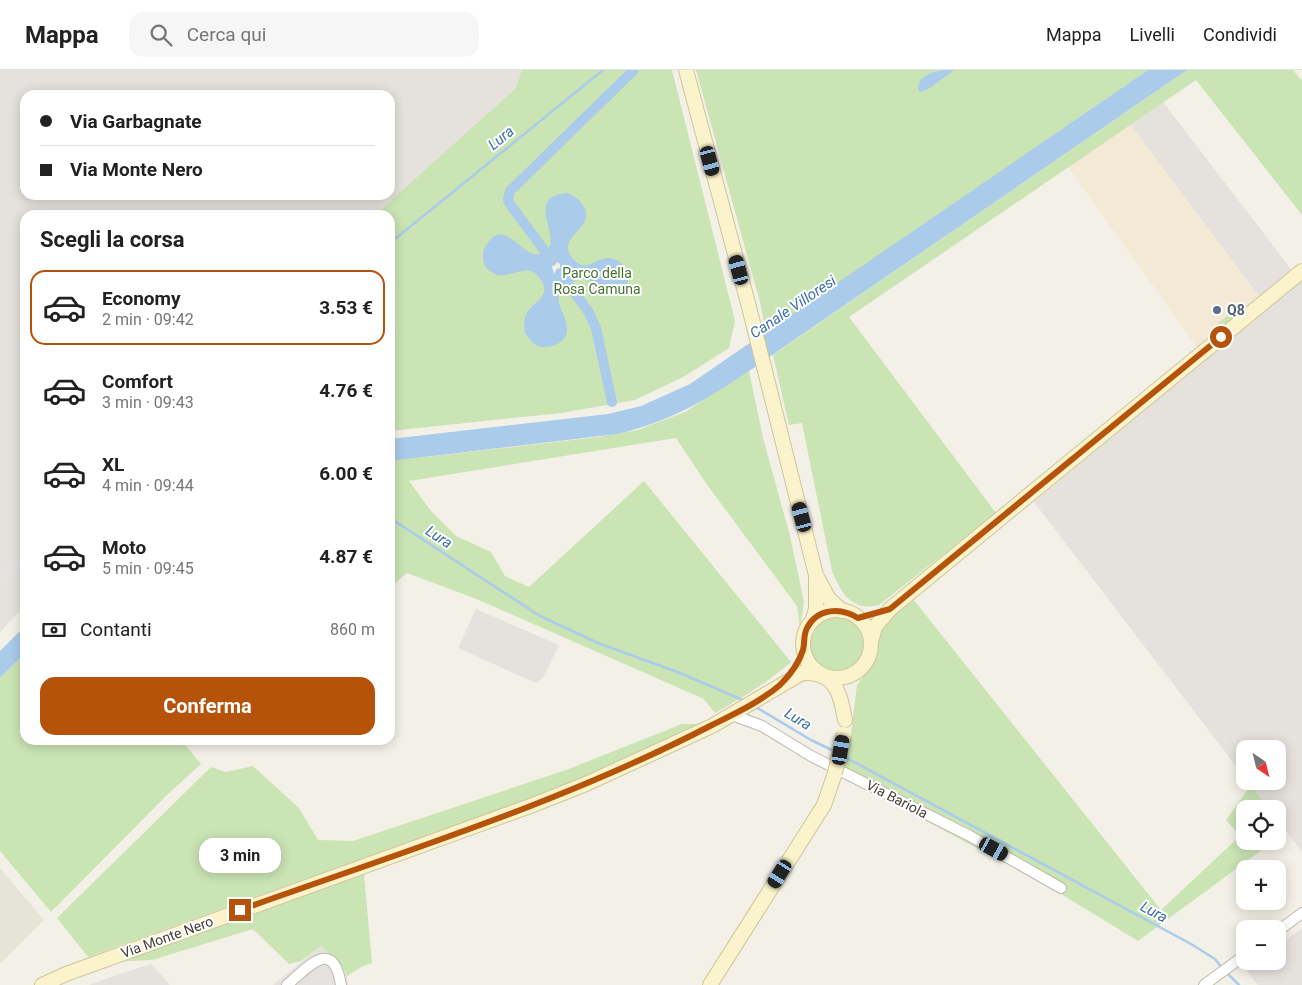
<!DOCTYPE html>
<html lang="it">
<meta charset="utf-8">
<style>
:root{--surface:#fff;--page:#f6f6f6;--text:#222;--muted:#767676;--line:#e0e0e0;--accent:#b45309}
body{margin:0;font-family:Roboto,sans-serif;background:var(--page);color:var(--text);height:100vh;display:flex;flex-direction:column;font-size:19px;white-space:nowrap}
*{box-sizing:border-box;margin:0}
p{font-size:16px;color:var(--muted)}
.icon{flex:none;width:28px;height:28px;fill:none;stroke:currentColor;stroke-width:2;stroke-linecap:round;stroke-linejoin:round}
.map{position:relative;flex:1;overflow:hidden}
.details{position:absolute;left:20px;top:140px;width:375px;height:535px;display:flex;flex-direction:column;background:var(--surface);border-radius:15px;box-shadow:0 2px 12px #0003}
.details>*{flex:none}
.top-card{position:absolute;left:20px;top:20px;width:375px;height:110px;border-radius:15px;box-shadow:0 2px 12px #0003;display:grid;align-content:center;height:110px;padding:0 20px;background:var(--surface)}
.needle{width:32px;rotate:145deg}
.buttons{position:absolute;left:1236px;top:670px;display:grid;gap:10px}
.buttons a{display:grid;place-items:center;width:50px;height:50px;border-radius:10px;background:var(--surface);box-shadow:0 2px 12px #0003;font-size:25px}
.end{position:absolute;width:22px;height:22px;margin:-11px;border:6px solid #b45309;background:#fff;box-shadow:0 0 0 2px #fff}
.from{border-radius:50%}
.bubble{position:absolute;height:35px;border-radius:15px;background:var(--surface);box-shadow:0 2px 12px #0003;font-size:16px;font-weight:700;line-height:35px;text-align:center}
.car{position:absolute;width:15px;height:30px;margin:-15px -8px;border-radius:6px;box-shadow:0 0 4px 1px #0007;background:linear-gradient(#222 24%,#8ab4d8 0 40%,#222 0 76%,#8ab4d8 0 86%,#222 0)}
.top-card b{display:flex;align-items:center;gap:18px;height:48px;font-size:19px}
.top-card b+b{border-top:1px solid var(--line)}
.top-card i{width:12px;height:12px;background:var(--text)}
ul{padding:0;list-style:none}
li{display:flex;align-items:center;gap:15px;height:75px;margin:0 10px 8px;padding:0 10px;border:2px solid transparent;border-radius:15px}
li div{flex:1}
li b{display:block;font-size:19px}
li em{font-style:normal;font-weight:700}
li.active{border-color:var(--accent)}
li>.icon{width:45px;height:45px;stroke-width:1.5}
h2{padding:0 20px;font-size:22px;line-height:60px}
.pay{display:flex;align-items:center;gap:12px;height:55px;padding:0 20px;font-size:19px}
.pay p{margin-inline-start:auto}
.primary-button{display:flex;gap:10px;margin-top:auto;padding:10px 20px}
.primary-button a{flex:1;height:58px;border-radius:15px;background:var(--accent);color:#fff;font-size:20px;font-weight:700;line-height:58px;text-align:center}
header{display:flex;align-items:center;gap:30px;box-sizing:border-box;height:70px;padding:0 25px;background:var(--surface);border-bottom:1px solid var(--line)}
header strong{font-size:24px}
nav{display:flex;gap:28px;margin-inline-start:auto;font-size:18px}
.search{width:350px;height:45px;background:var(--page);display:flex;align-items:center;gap:12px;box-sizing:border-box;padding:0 18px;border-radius:15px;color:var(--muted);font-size:19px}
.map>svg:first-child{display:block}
.residential{fill:#e6e3d7}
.commercial{fill:#f3e9d5}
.industrial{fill:#e5e2dd;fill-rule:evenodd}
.green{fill:#cae4b4}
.parking{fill:#e4e3e0}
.water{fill:#aacbea}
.pier{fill:#f3f0e8}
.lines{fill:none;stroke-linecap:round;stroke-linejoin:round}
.stream{stroke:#aacbea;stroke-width:2.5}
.canal{stroke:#aacbea;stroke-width:10}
.street-casing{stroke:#bdb9ac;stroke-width:12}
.secondary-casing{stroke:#cfc59b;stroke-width:16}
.street{stroke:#fff;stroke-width:10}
.secondary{stroke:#faf3cb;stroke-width:14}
.secondary-bridge-casing{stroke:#cfc59b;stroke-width:16;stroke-linecap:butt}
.secondary-bridge{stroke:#faf3cb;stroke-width:14}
.route{stroke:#b45309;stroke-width:6}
.service-dot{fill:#5c6f8a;stroke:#fff;stroke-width:2}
.labels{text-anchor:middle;stroke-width:4;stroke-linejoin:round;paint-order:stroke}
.park-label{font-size:14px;fill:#43732f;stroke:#fff}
.service-label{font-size:14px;font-weight:bold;fill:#4e5e75;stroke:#fff;text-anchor:start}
.street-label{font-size:14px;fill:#464137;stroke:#fff}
.water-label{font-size:15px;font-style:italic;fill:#3970a9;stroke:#fff}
</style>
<header>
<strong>Mappa</strong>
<div class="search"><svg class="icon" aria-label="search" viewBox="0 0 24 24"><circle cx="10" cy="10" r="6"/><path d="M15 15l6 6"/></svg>Cerca qui</div>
<nav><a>Mappa</a><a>Livelli</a><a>Condividi</a></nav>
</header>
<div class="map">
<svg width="1302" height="915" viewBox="0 0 1302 915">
<rect width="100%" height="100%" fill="#f3f0e8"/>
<path class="residential" d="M0 798 44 850 0 894Z"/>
<path class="commercial" d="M1130 54 1261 229 1199 280 1068 97Z"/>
<g class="industrial">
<path d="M0 0H522L515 19 378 145H25V536L0 562ZM25 25H390V125H25Z"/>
<path d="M1163 32 1294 203 1261 229 1130 54Z"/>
<path d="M1302 209V782L1278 750V739H1269L1248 711H1278V679H1245V708L1034 432Z"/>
<path d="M476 539 559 575 543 608 536 613 458 578Z"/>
<path d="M1302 858V915H1258L1246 900 1258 891H1278V876Z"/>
<path d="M321 876 341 894 347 906 348 915H273Z"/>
<path d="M151 894 170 915H89L113 906Z"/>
</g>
<g class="green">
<path d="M522 0H672L735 251 729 278 685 306 635 330 561 343 390 361V145H375L515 19Z"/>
<path d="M696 0H1148L766 263 760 232Z"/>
<path d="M1187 0H1293L1300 9H1302V145L1196 10 849 247 996 443 879 535C852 542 841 523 832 501L802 353 789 355 773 285Z"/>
<path d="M1240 235H1244V240L1215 264 1210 262V260Z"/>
<path d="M749 301 763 368 790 466 804 532 800 557 797 536 708 416 676 368 409 411 431 441 456 466 491 482 505 506 529 517 644 411 791 592C767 613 742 628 715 643L704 629 479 530 407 503 390 518V391L598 367 638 360 685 342Z"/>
<path d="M913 529 1161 840 1240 766 1226 750 1251 715 1269 739H1245V771H1274L1138 871 1053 819 842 706 851 664 857 615 874 592 877 571 881 558 894 543Z"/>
<circle cx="837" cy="575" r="28"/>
<path d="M25 583V670H181L201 694 169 723 51 842 0 781V608Z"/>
<path d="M682 654H699L567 715 88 887 57 848 211 697 226 702 253 696 299 738 318 770 353 771 566 700Z"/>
<path d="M364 804 372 893 363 896 347 906 341 894 321 876 301 891 289 894 253 859 152 890 111 892Z"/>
</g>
<g class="parking">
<path d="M25 480V490L0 514V504Z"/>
<path d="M328 897 334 915H303L322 898Z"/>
</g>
<g class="water">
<path d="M954 0 930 18 920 22 918 20C918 2 940 0 954 0Z"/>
<path d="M1148 0H1187L749 301C705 331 669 352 617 364L390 391V369L608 344 641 336 690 314Z"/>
<path d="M568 123C579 128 591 139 584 153 578 164 557 173 575 191 587 202 595 189 607 188 620 187 631 200 627 213 625 221 610 228 602 224 598 221 595 215 592 212 584 206 565 212 561 220 553 235 568 245 567 260 567 273 549 280 538 276 532 274 529 268 525 263 524 256 523 248 528 241 537 229 553 224 539 207 525 189 507 215 490 201 486 198 483 193 483 188 482 183 484 178 487 174 505 147 522 187 538 184 574 177 517 127 568 123Z"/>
<path d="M25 556V583L0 608V581Z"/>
</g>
<path class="pier" d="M545 178 554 190 560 194V199L571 215 568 217 559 205 554 203 552 197 541 180Z"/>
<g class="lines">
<g class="stream">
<path d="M390 173 603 0"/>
<path d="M390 448 540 546 598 573 680 603 745 631"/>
<path d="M754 636 811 670 834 681"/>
<path d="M843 686 1191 874 1215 889 1222 898"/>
<path d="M1226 902 1239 915"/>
</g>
<g class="canal">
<path d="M552 191 510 134 508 130 510 121 634 0"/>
<path d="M560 203 588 241 596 258 612 332"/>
</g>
<g class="street-casing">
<g id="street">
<path d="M732 645 762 656 811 686 970 766 1061 818"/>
<path d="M1278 861 1302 843"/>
<path d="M287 915C309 896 333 867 341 915"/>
<path d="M1204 915 1245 885"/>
</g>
</g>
<g class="secondary-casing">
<g id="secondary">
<path d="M686 0 749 237 816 505 829 529 842 541"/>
<circle cx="837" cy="574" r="34"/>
<path d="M813 549 816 539V508"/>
<path d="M871 571 875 557 890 539 1302 201"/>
<path d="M42 915 66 904 533 735 586 714 712 656 802 603C836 601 840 623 845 650"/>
<path d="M710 915 824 735 835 703"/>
</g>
</g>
<use href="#street" class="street"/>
<use href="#secondary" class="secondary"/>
<g class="secondary-bridge-casing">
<path id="secondary-bridge" d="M835 703 844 664"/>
</g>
<use href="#secondary-bridge" class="secondary-bridge"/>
</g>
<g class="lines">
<path class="route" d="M240 840C399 783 562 733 712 655 734 644 760 632 780 615 789 606 799 593 803 580 805 573 803 566 807 558 817 538 841 537 858 548L890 539 1221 267"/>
</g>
<circle class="service-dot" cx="1217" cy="240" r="5"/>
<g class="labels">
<g class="park-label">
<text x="597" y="208">Parco della<tspan x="597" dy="16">Rosa Camuna</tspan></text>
</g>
<g class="service-label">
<text x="1227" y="245">Q8</text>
</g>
<g class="street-label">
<text transform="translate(897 729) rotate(27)" y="5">Via Bariola</text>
<text transform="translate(167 867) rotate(-20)" y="5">Via Monte Nero</text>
</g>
<g class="water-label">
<text transform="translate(501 68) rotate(-39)" y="5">Lura</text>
<text transform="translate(793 237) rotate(-34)" y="5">Canale Villoresi</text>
<text transform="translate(439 467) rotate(33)" y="5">Lura</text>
<text transform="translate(798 649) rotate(31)" y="5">Lura</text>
<text transform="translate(1154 842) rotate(28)" y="5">Lura</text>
</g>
</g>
</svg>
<div class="buttons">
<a><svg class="needle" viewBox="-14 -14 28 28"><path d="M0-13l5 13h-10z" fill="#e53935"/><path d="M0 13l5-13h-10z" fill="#767676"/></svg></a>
<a><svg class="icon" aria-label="locate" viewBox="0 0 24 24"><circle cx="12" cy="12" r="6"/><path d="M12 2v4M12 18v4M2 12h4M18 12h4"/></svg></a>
<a>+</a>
<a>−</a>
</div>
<i class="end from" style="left:1221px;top:267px"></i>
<i class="end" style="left:240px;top:840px"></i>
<div class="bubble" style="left:199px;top:768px;width:82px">3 min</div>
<i class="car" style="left:710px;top:91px;rotate:165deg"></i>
<i class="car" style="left:739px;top:200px;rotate:345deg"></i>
<i class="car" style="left:802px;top:447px;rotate:345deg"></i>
<i class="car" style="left:841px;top:680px;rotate:9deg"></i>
<i class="car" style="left:994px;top:779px;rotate:119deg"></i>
<i class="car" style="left:780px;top:804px;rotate:212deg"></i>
<div class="top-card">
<b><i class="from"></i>Via Garbagnate</b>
<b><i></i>Via Monte Nero</b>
</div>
<section class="details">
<h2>Scegli la corsa</h2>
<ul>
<li class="active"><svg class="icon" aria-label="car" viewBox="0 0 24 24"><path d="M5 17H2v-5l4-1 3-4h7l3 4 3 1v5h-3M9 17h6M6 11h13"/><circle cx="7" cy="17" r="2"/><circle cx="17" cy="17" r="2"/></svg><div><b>Economy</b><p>2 min · 09:42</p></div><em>3.53 €</em></li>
<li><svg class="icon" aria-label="car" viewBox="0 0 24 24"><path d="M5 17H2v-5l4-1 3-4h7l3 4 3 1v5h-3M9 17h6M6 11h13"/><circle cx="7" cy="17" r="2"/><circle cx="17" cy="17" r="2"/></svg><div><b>Comfort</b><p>3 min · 09:43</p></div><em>4.76 €</em></li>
<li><svg class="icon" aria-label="car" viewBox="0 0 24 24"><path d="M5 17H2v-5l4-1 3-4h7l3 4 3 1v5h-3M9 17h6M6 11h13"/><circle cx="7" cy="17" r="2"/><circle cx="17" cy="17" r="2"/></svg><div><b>XL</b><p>4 min · 09:44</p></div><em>6.00 €</em></li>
<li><svg class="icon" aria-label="car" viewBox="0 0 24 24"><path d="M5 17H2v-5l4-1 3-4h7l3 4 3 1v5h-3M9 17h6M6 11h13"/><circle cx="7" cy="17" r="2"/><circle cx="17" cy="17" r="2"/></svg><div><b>Moto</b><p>5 min · 09:45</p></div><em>4.87 €</em></li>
</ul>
<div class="pay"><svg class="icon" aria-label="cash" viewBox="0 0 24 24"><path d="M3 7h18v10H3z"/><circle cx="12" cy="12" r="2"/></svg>Contanti<p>860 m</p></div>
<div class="primary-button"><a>Conferma</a></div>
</section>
</div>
